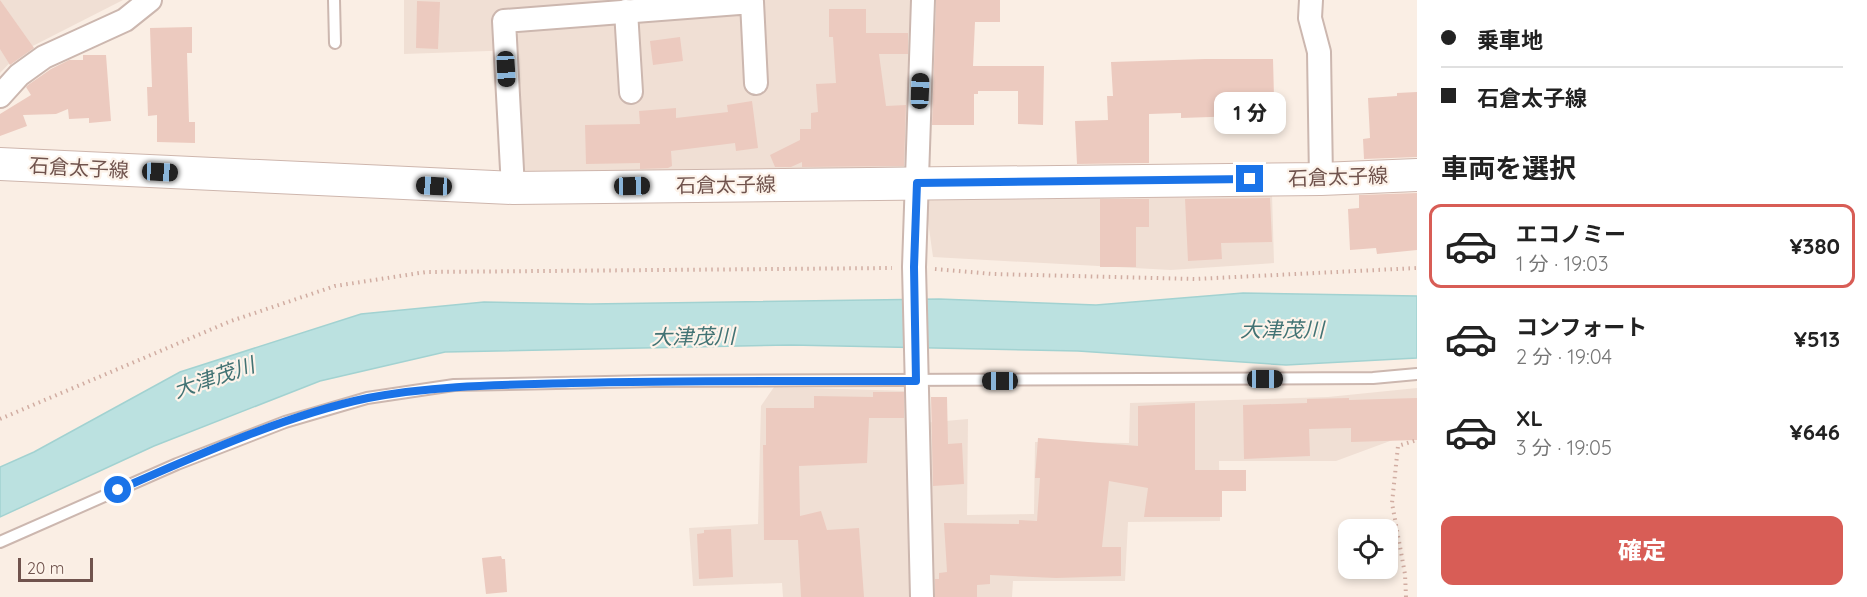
<!DOCTYPE html>
<html lang="ja">
<meta charset="utf-8">
<style>
:root{--surface:#fff;--page:#f6f6f6;--text:#222;--muted:#767676;--line:#e0e0e0;--accent:#d85d56}
body{margin:0;font-family:Quicksand,"Noto Sans JP",sans-serif;background:var(--page);color:var(--text);height:100vh;display:flex;flex-direction:column;font-size:22px;white-space:nowrap}
*{box-sizing:border-box;margin:0}
p{font-size:20px;color:var(--muted)}
.icon{flex:none;width:33px;height:33px;fill:none;stroke:currentColor;stroke-width:2;stroke-linecap:round;stroke-linejoin:round}
.map{position:relative;flex:1;overflow:hidden}
.sheet{display:flex;flex-direction:column;background:var(--surface);width:450px}
.sheet>*{flex:none}
.guide{display:grid;align-content:center;height:132px;padding:0 24px;background:var(--surface)}
.fabs{position:absolute;left:1338px;top:519px;display:grid;gap:12px}
.fabs a{display:grid;place-items:center;width:60px;height:60px;border-radius:12px;background:var(--surface);box-shadow:0 3px 9px #0003;font-size:30px}
.scale{position:absolute;left:18px;bottom:15px;width:75px;box-sizing:border-box;padding-left:6px;border:3px solid #70534d;border-top:0;font-size:16px;line-height:21px;white-space:nowrap;color:#70534d;-webkit-text-stroke:4px #fdf3ea;paint-order:stroke}
.end{position:absolute;width:27px;height:27px;margin:-14px;border:8px solid #1a73e8;background:#fff;box-shadow:0 0 0 3px #fff}
.from{border-radius:50%}
.bubble{position:absolute;height:42px;border-radius:12px;background:var(--surface);box-shadow:0 3px 9px #0003;font-size:20px;font-weight:800;line-height:42px;text-align:center}
.car{position:absolute;width:18px;height:36px;margin:-18px -9px;border-radius:8px;box-shadow:0 0 4px 2px #0007;background:linear-gradient(#222 24%,#8ab4d8 0 40%,#222 0 76%,#8ab4d8 0 86%,#222 0)}
.guide b{display:flex;align-items:center;gap:21px;height:57px;font-size:22px}
.guide b+b{border-top:2px solid var(--line)}
.guide i{width:15px;height:15px;background:var(--text)}
ul{padding:0;list-style:none}
li{display:flex;align-items:center;gap:18px;height:84px;margin:0 12px 9px;padding:0 12px;border:3px solid transparent;border-radius:12px}
li div{flex:1}
li b{display:block;font-size:22px}
li em{font-style:normal;font-weight:800}
li.active{border-color:var(--accent)}
li>.icon{width:54px;height:54px;stroke-width:1.5}
h2{padding:0 24px;font-size:27px;line-height:72px}
.button{display:flex;gap:12px;margin-top:auto;padding:12px 24px}
.button a{flex:1;height:69px;border-radius:12px;background:var(--accent);color:#fff;font-size:24px;font-weight:800;line-height:69px;text-align:center}
main{display:flex;flex:1;min-height:0}
.map>svg:first-child{display:block}
.residential{fill:#f0dfd4}
.water{fill:#bbe1e0;stroke:#a2d2d1;stroke-width:1.5}
.building{fill:#eccabf}
.lines{fill:none;stroke-linecap:round;stroke-linejoin:round}
.lane-casing{stroke:#ccb7af;stroke-width:14}
.street-casing{stroke:#ccb7af;stroke-width:26}
.secondary-casing{stroke:#ceb6ad;stroke-width:34}
.path{stroke:#d1ada2;stroke-width:4;stroke-dasharray:1.5 4.5;stroke-linecap:butt}
.lane{stroke:#fff;stroke-width:10}
.street{stroke:#fff;stroke-width:22}
.secondary{stroke:#fff;stroke-width:32}
.route{stroke:#1a73e8;stroke-width:8}
.labels{text-anchor:middle;stroke-width:4.5;stroke-linejoin:round;paint-order:stroke}
.street-label{font-size:20px;fill:#70534d;stroke:#fdf3ea}
.water-label{font-size:21px;font-style:italic;fill:#427374;stroke:#fdf3ea}
</style>
<main>
<div class="map">
<svg width="1417" height="597" viewBox="0 0 1417 597">
<rect width="100%" height="100%" fill="#faeee4"/>
<g class="residential">
<path d="M0 0H123L19 53 0 73Z"/>
<path d="M404 0H916L904 167 525 172 516 50 404 54Z"/>
<path d="M1272 194 1274 263 1171 270 933 257 925 199Z"/>
<path d="M774 387 909 391 914 597H783L782 583 693 586 689 528 758 524 761 406Z"/>
<path d="M1417 388V431L1336 461H1219L1220 521 1128 522 1125 581H1013L1012 597H927L923 423 968 419 967 515 1034 514 1035 442 1129 443 1130 403 1328 397Z"/>
</g>
<path class="water" d="M1243 293 1417 296V358L1286 365 1078 351 791 345 445 352 320 381 154 446 0 517V467L34 452 180 372 361 314 484 302 590 304 939 299 1096 305Z"/>
<g class="building">
<path d="M0 0 34 48 10 65 0 49Z"/>
<path d="M936 0H1000V22H975L973 66H1044L1043 125 1018 124V91H978V94H974V125H932Z"/>
<path d="M417 1 440 2 438 49 416 48Z"/>
<path d="M829 9H866V33H908V54H879L886 106 906 105 904 166 802 167V162L791 167H775L770 155 800 140V129H811V113L818 112 816 84 836 83 833 37H829Z"/>
<path d="M192 27V53H187L189 122H195V143L157 142V115L148 116 147 87H152L150 28Z"/>
<path d="M680 37 683 61 653 65 650 41Z"/>
<path d="M83 55H106L111 121 89 123V118L69 119 68 109 56 114 23 115 27 126 0 136V114L31 95 26 87 28 85 51 69 69 60H83Z"/>
<path d="M1205 59H1273L1274 97H1270V115L1181 118V113L1149 114V163L1077 164 1075 121 1108 120 1107 96H1113L1111 62Z"/>
<path d="M1417 92V157L1364 159 1363 139 1370 138 1368 98 1397 96V93Z"/>
<path d="M752 101 758 148 736 151 735 143 671 151 672 166 668 168 640 169V163L586 164 585 125 640 124 639 111 676 108V118L728 112 727 105Z"/>
<path d="M1417 193V250L1377 254 1376 248 1350 250 1348 209 1359 208V195Z"/>
<path d="M1270 198 1272 242 1221 243 1222 259 1188 261 1185 199Z"/>
<path d="M1100 199H1149V227H1136V267H1100Z"/>
<path d="M873 392H904V418H869L867 463 799 466 800 516 821 511 827 530 859 528 864 597H801L798 540H764L763 445H766V408H814V396L873 397Z"/>
<path d="M931 397H947L948 444 962 443 964 484 933 486Z"/>
<path d="M1349 398V400L1417 398V440L1351 442V428L1309 429 1310 456 1244 459 1243 405 1307 403V399Z"/>
<path d="M1195 403V470H1246V491H1222V517H1144L1148 488 1109 481 1102 547H1121V576L1056 578 990 575V584L977 585V597H935V579H939V573L947 572 944 523 1019 524V520L1037 521 1040 478H1035L1038 438 1138 446V406Z"/>
<path d="M731 529 733 577 699 579 697 534 704 533V530Z"/>
<path d="M501 556 502 559H505L507 592 486 594 482 558Z"/>
</g>
<g class="lines">
<g class="lane-casing">
<g id="lane">
<path d="M334 0 335 43"/>
<path d="M0 542 177 464 285 422 367 398 454 385 654 381 1373 378 1417 374"/>
</g>
</g>
<g class="street-casing">
<g id="street">
<path d="M1311 0 1310 18 1319 52 1321 179"/>
<path d="M626 11 631 92"/>
<path d="M0 96 19 75 44 57 125 20 150 0"/>
<path d="M513 188 504 21 752 2 756 83"/>
<path d="M922 597 914 267 923 0"/>
</g>
</g>
<g class="secondary-casing">
<path id="secondary" d="M0 164 513 188 1321 179 1417 175"/>
</g>
<g class="path">
<path d="M935 269 993 274 1195 279 1417 268"/>
<path d="M0 419 231 321 335 286 426 272 892 268"/>
<path d="M1406 597 1405 574 1392 503 1398 446 1417 440"/>
</g>
<use href="#lane" class="lane"/>
<use href="#street" class="street"/>
<use href="#secondary" class="secondary"/>
</g>
<g class="lines">
<path class="route" d="M118 490C195 456 286 415 368 398 436 385 503 385 571 383 686 380 801 381 916 381L914 267 917 183 1250 179"/>
</g>
<g class="labels">
<g class="street-label">
<text transform="translate(79 168) rotate(3)" y="7">石倉太子線</text>
<text transform="translate(1338 177) rotate(-2)" y="7">石倉太子線</text>
<text transform="translate(726 185) rotate(-1)" y="7">石倉太子線</text>
</g>
<g class="water-label">
<text x="1282" y="337">大津茂川</text>
<text transform="translate(693 337) rotate(-1)" y="7">大津茂川</text>
<text transform="translate(214 378) rotate(-19)" y="7">大津茂川</text>
</g>
</g>
</svg>
<div class="fabs">
<a><svg class="icon" aria-label="locate" viewBox="0 0 24 24"><circle cx="12" cy="12" r="6"/><path d="M12 2v4M12 18v4M2 12h4M18 12h4"/></svg></a>
</div>
<div class="scale">20 m</div>
<i class="end from" style="left:118px;top:490px"></i>
<i class="end" style="left:1250px;top:179px"></i>
<div class="bubble" style="left:1214px;top:92px;width:72px">1 分</div>
<i class="car" style="left:506px;top:69px;rotate:177deg"></i>
<i class="car" style="left:920px;top:91px;rotate:2deg"></i>
<i class="car" style="left:160px;top:172px;rotate:93deg"></i>
<i class="car" style="left:434px;top:186px;rotate:273deg"></i>
<i class="car" style="left:632px;top:186px;rotate:89deg"></i>
<i class="car" style="left:1265px;top:379px;rotate:90deg"></i>
<i class="car" style="left:1000px;top:381px;rotate:270deg"></i>
</div>
<section class="sheet">
<div class="guide">
<b><i class="from"></i>乗車地</b>
<b><i></i>石倉太子線</b>
</div>
<h2>車両を選択</h2>
<ul>
<li class="active"><svg class="icon" aria-label="car" viewBox="0 0 24 24"><path d="M5 17H2v-5l4-1 3-4h7l3 4 3 1v5h-3M9 17h6M6 11h13"/><circle cx="7" cy="17" r="2"/><circle cx="17" cy="17" r="2"/></svg><div><b>エコノミー</b><p>1 分 · 19:03</p></div><em>¥380</em></li>
<li><svg class="icon" aria-label="car" viewBox="0 0 24 24"><path d="M5 17H2v-5l4-1 3-4h7l3 4 3 1v5h-3M9 17h6M6 11h13"/><circle cx="7" cy="17" r="2"/><circle cx="17" cy="17" r="2"/></svg><div><b>コンフォート</b><p>2 分 · 19:04</p></div><em>¥513</em></li>
<li><svg class="icon" aria-label="car" viewBox="0 0 24 24"><path d="M5 17H2v-5l4-1 3-4h7l3 4 3 1v5h-3M9 17h6M6 11h13"/><circle cx="7" cy="17" r="2"/><circle cx="17" cy="17" r="2"/></svg><div><b>XL</b><p>3 分 · 19:05</p></div><em>¥646</em></li>
</ul>
<div class="button"><a>確定</a></div>
</section>
</main>
